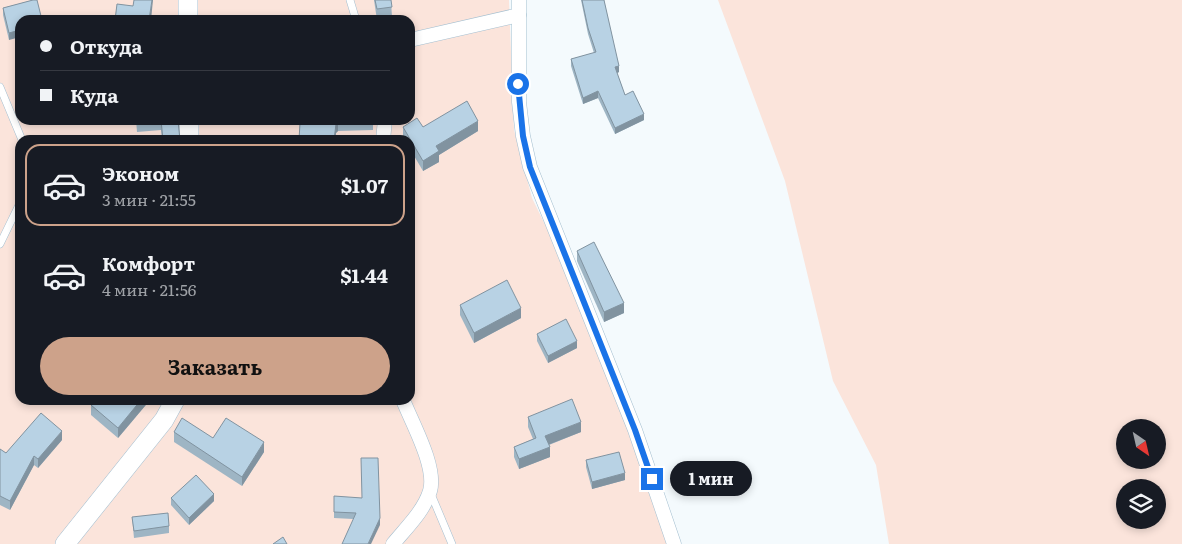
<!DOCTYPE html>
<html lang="ru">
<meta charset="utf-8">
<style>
:root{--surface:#171b24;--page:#242831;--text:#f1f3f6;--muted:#9ea1a6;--line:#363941;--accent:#cda28a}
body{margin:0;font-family:Literata,serif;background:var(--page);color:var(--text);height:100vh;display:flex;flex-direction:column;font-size:19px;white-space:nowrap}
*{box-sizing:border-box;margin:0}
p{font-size:16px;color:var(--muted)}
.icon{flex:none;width:28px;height:28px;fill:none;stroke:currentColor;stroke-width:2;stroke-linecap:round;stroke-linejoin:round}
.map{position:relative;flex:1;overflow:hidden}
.side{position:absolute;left:15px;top:135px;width:400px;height:270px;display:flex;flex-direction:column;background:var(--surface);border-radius:15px;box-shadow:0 2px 8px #0003}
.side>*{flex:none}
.banner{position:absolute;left:15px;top:15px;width:400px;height:110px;border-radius:15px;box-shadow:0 2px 8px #0003;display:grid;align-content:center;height:110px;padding:0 25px;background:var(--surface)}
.needle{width:32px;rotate:146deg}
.buttons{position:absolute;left:1116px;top:419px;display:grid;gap:10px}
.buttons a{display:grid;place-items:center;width:50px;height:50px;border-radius:50%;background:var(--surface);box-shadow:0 2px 8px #0003;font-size:25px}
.end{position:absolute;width:22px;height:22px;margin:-11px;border:6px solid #1a73e8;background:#fff;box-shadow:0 0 0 2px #fff}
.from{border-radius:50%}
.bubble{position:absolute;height:35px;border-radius:18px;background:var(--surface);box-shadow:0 2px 8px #0003;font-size:16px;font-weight:700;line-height:35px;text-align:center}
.banner b{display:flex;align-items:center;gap:18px;height:48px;font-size:19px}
.banner b+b{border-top:1px solid var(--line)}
.banner i{width:12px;height:12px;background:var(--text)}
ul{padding:9px 0 0;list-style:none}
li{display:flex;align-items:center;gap:15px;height:82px;margin:0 10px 8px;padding:0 15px;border:2px solid transparent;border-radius:15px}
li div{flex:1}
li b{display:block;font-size:19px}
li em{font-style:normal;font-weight:700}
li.current{border-color:var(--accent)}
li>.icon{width:45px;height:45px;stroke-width:1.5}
.button{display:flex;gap:10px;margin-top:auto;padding:10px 25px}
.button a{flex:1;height:58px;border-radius:30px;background:var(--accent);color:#111;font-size:20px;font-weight:700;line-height:58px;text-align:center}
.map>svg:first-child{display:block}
.green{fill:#fbe4db;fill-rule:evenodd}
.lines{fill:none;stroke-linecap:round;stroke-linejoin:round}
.lane-casing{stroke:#a4bfd0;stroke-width:8}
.street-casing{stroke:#a4bfd0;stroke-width:15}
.secondary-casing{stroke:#a4bfd0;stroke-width:20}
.lane{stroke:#fff;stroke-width:7}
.street{stroke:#fff;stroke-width:14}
.secondary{stroke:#fff;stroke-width:19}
.wall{fill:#9eb5c4}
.shaded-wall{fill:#8193a0}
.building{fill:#b8d2e4;stroke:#8193a0}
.route{stroke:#1a73e8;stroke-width:6}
</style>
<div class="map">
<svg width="1182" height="544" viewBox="0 0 1182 544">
<rect width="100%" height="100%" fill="#f4fafd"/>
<g class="green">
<path d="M0 0H509L514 130 532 198 577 290 672 544H0ZM20 20H410V120H20ZM20 140H410V400H20Z"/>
<path d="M718 0H1182V544H889L876 465 833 381 785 181ZM1125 428H1158V460H1125ZM1125 488H1158V520H1125Z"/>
</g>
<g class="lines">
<g class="lane-casing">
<g id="lane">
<path d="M350 0 356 20"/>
<path d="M0 87 22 140"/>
<path d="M0 244 20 203"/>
<path d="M431 494 452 544"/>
</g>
</g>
<g class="street-casing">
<g id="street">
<path d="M519 0V102L523 136 530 167 635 430 674 544"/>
<path d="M410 40 519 15"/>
<path d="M383 140 385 120"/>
<path d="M393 544C406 528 424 511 430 491 437 467 412 423 403 400"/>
</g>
</g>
<g class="secondary-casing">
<g id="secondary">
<path d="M188 0V20"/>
<path d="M189 120V140"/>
<path d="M65 544 164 420 175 400"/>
</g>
</g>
<use href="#lane" class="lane"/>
<use href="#street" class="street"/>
<use href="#secondary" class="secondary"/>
</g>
<g class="wall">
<path d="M33 0 9 40 3 15V8Z"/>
<path d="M374 0H391L392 17 377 20Z"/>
<path d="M581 0H604L619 72 617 73 625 95 644 120 615 134 598 98 583 104 571 66V59L594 53 588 34Z"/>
<path d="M136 120H178L180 140H162L161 130 137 132Z"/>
<path d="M373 120V130L338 131 336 133 335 140H299L314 124Z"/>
<path d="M403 127H423L478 131 439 155V162L423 171 410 149V140H405L403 137Z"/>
<path d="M577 251 624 313 604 322 577 261Z"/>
<path d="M460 305 521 318 474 343 460 315Z"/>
<path d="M537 334 577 348 548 363 537 341Z"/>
<path d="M150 400 118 438 91 415V405Z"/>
<path d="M528 417 581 432 549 445 550 457 519 469 514 457V447L533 439 528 427Z"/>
<path d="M174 432 213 438 264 452 242 486 174 442Z"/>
<path d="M62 440 38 468 34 465 10 510 0 505V449L6 453Z"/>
<path d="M586 460 625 480 592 489 586 467Z"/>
<path d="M334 496 380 525 353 519 334 518Z"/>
<path d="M171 498 214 501 189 525 171 505Z"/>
<path d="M132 517 169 526V533L134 538Z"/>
</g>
<g class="shaded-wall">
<path d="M152 0H153L151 20H149Z"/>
<path d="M20 30V37L9 40V33Z"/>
<path d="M619 66V72L615 74V67Z"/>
<path d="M598 91V98L583 104V98Z"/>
<path d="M644 114V120L615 134V128Z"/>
<path d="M478 121V131L439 155V162L423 171V161L436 146Z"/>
<path d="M338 122V131L336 133 335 140H334L336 124Z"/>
<path d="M624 303V313L604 322V312Z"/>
<path d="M521 308V318L474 343V333Z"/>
<path d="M577 341V348L548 363V356Z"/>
<path d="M141 400H150L118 438V428Z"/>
<path d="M581 422V432L545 446V436Z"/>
<path d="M62 431V440L38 468V459Z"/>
<path d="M264 442V452L242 486V477Z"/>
<path d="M550 447V457L519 469V459Z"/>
<path d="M34 456V465L10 510V501Z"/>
<path d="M625 473V480L592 489V482Z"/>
<path d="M214 494V501L189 525V518Z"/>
<path d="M380 518V525L371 544H368Z"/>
</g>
<g class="building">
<path d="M33 0H37L42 20H20V30L9 33 3 8Z"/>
<path d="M134 0H152L149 20H115L117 4 133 6Z"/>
<path d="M375 0H391L392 7 377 9Z"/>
<path d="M582 0H604L619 66 615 67 625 95 633 91 644 114 615 128 598 91 583 98 571 59 596 52 588 28Z"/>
<path d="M176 19V20H158Z"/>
<path d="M467 101 478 121 436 146 439 151 423 161 403 127 417 118 423 127Z"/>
<path d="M137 120H159L137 122Z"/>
<path d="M161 120H178L180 140H163Z"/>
<path d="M315 120H373V122H338L336 124 334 140H299L300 123 314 124Z"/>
<path d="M594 242 624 303 604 312 577 251Z"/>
<path d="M507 280 521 308 474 333 460 305Z"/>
<path d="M566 319 577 341 548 356 537 334Z"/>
<path d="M572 399 581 422 545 436 550 447 519 459 514 447 536 438 528 417Z"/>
<path d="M95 400H141L118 428 91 405Z"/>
<path d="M41 413 62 431 38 459 34 456 10 501 0 496V449L6 453Z"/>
<path d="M182 418 213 438 226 418 264 442 242 477 174 432Z"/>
<path d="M619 452 625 473 592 482 586 460Z"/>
<path d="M361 458H378L380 518 368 544H342L356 513 334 512V496L362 498Z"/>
<path d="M196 475 214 494 189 518 171 498Z"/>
<path d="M168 513 169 526 134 531 132 517Z"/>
<path d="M283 537 287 544H273Z"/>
</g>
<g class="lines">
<path class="route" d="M518 84 523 136 530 167 635 430 652 479"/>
</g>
</svg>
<div class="buttons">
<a><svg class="needle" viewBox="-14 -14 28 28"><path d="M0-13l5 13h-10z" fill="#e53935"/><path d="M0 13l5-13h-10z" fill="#9ea1a6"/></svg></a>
<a><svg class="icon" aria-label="layers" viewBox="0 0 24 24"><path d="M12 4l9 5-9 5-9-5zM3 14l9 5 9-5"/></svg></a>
</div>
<i class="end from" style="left:518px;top:84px"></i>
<i class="end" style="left:652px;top:479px"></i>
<div class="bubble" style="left:670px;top:461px;width:82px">1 мин</div>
<div class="banner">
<b><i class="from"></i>Откуда</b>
<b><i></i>Куда</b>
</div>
<section class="side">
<ul>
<li class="current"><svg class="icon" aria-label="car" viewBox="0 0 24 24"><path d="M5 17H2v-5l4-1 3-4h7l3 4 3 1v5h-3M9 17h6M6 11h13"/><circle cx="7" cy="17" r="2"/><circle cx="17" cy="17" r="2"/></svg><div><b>Эконом</b><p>3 мин · 21:55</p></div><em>$1.07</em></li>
<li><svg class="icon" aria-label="car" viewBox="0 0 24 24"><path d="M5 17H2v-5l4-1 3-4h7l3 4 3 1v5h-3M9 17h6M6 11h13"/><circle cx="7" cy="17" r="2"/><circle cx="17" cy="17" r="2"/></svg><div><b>Комфорт</b><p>4 мин · 21:56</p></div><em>$1.44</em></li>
</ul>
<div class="button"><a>Заказать</a></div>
</section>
</div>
